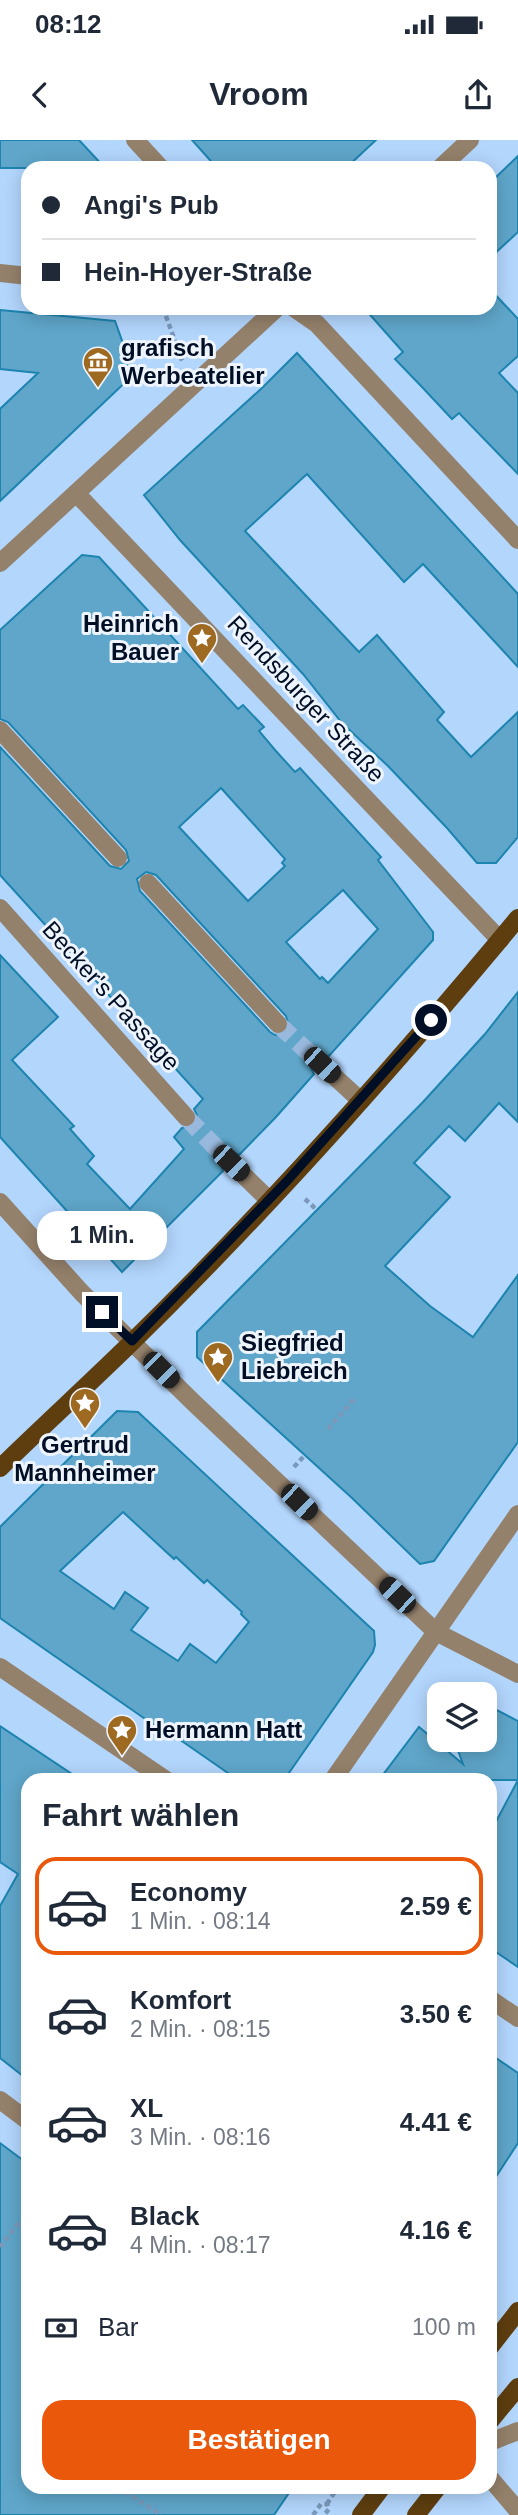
<!DOCTYPE html>
<html lang="de">
<meta charset="utf-8">
<style>
:root{--surface:#fff;--page:#f2f2f3;--text:#1f2937;--muted:#747a83;--line:#e0e1e3;--accent:#ea580c}
body{margin:0;font-family:Helvetica,sans-serif;background:var(--page);color:var(--text);height:100vh;display:flex;flex-direction:column;font-size:26px;white-space:nowrap}
*{box-sizing:border-box;margin:0}
p{font-size:23px;color:var(--muted)}
.icon{flex:none;width:38px;height:38px;fill:none;stroke:currentColor;stroke-width:2;stroke-linecap:round;stroke-linejoin:round}
.map{position:relative;flex:1;overflow:hidden}
.panel{position:absolute;left:21px;top:1633px;width:476px;height:721px;display:flex;flex-direction:column;background:var(--surface);border-radius:21px;box-shadow:0 4px 18px #0003}
.panel>*{flex:none}
.top-card{position:absolute;left:21px;top:21px;width:476px;height:154px;border-radius:21px;box-shadow:0 4px 18px #0003;display:grid;align-content:center;height:154px;padding:0 21px;background:var(--surface)}
.tools{position:absolute;left:427px;top:1542px;display:grid;gap:14px}
.tools a{display:grid;place-items:center;width:70px;height:70px;border-radius:14px;background:var(--surface);box-shadow:0 4px 18px #0003;font-size:35px}
.end{position:absolute;width:32px;height:32px;margin:-16px;border:9px solid #000f26;background:#fff;box-shadow:0 0 0 4px #fff}
.from{border-radius:50%}
.bubble{position:absolute;height:49px;border-radius:21px;background:var(--surface);box-shadow:0 4px 18px #0003;font-size:23px;font-weight:600;line-height:49px;text-align:center}
.car{position:absolute;width:21px;height:42px;margin:-21px -10px;border-radius:9px;box-shadow:0 0 5px 2px #0007;background:linear-gradient(#222 24%,#8ab4d8 0 40%,#222 0 76%,#8ab4d8 0 86%,#222 0)}
.top-card b{display:flex;align-items:center;gap:24px;height:66px;font-size:26px}
.top-card b+b{border-top:2px solid var(--line)}
.top-card i{width:18px;height:18px;background:var(--text)}
ul{padding:0;list-style:none}
li{display:flex;align-items:center;gap:21px;height:98px;margin:0 14px 10px;padding:0 7px;border:4px solid transparent;border-radius:21px}
li div{flex:1}
li b{display:block;font-size:26px}
li em{font-style:normal;font-weight:600}
li.selected{border-color:var(--accent)}
li>.icon{width:63px;height:63px;stroke-width:1.5}
h2{padding:0 21px;font-size:32px;line-height:84px}
.pay{display:flex;align-items:center;gap:18px;height:77px;padding:0 21px;font-size:26px}
.pay p{margin-inline-start:auto}
.primary-button{display:flex;gap:14px;margin-top:auto;padding:14px 21px}
.primary-button a{flex:1;height:80px;border-radius:21px;background:var(--accent);color:#fff;font-size:28px;font-weight:600;line-height:80px;text-align:center}
.status{display:flex;justify-content:space-between;align-items:center;height:49px;padding:0 35px;background:var(--surface);direction:ltr}
.status svg{height:19px;fill:currentColor}
header{display:flex;justify-content:space-between;align-items:center;height:91px;padding:0 21px;background:var(--surface);font-size:32px;font-weight:600}
.map>svg:first-child{display:block}
.building{fill:#5fa6ca;stroke:#1c84af;stroke-width:2;fill-rule:evenodd}
.lines{fill:none;stroke-linecap:round;stroke-linejoin:round}
.minor-tunnel{stroke:#98b8dd;stroke-width:18;stroke-dasharray:18 9;stroke-linecap:butt}
.path{stroke:#7b98ba;stroke-width:4.5;stroke-dasharray:5 3.5;stroke-linecap:butt}
.minor{stroke:#94816b;stroke-width:18}
.major{stroke:#5e3e0f;stroke-width:18}
.route{stroke:#000f26;stroke-width:9}
.labels{text-anchor:middle;stroke-width:6;stroke-linejoin:round;paint-order:stroke}
.poi-label{font-size:24px;font-weight:bold;fill:#000f26;stroke:#eef4fb;text-anchor:start}
.street-label{font-size:24px;fill:#000f26;stroke:#eef4fb}
</style>
<div class="status"><b>08:12</b><svg viewBox="0 0 49 12"><path d="M0 12V9h3v3zM5 12V6h3v6zM10 12V3h3v9zM15 12V0h3v12zM26 1h20v11H26zM47 4h2v5h-2z"/></svg></div>
<header><svg class="icon" aria-label="back" viewBox="0 0 24 24"><path d="M15 5l-7 7 7 7"/></svg>Vroom<svg class="icon" aria-label="share" viewBox="0 0 24 24"><path d="M12 15V3M7 8l5-5 5 5M5 13v7h14v-7"/></svg></header>
<div class="map">
<svg width="518" height="2375" viewBox="0 0 518 2375">
<rect width="100%" height="100%" fill="#b3d6fd"/>
<g class="building">
<path d="M0 0H79L105 28H0Z"/>
<path d="M192 0H376L346 28H217Z"/>
<path d="M518 16V92L490 118V43Z"/>
<path d="M490 149 518 179V216L499 233 518 253V334L459 273 452 279 422 247 395 219 403 212 364 168H490Z"/>
<path d="M0 170 115 181 134 234 0 361V269L38 233 0 229Z"/>
<path d="M297 213 518 454V527L423 424 404 442 307 334 245 391 359 512 377 495 444 572 437 580 471 617 518 572V697L496 723H477L447 688 388 626 342 583 303 534 180 400 144 355 262 248Z"/>
<path d="M82 415 99 417 238 569 243 565 264 587 259 591 275 610 295 632 300 628 381 717 378 720 433 792V800L329 916 319 914 313 918 311 928 314 934 276 977 239 1015 233 1012 223 1015 220 1021 223 1031 122 1132 0 997V815L58 877 12 920 74 986 70 989 94 1016 87 1024 130 1069 184 1009 174 997 182 988 194 985 197 975 194 969 203 959 0 735V607L110 726 121 729 129 721 126 710 8 582 0 579V490ZM221 648 285 719 282 723 285 726 248 761 179 687ZM146 732 156 735 286 876 289 887 285 893 275 895 270 892 140 751 137 739ZM343 750 378 789 328 843 322 837 320 839 286 802Z"/>
<path d="M518 852V982L499 963 465 1001 449 986 414 1023 450 1057 385 1126 430 1166 473 1197 518 1135V1302L434 1421 420 1424 352 1358 197 1217V1192L423 962 485 894Z"/>
<path d="M117 1271 138 1272 374 1491 375 1505 373 1512 284 1640H238L176 1597 174 1599 0 1478V1387ZM123 1372 174 1419 176 1417 204 1443 207 1440 242 1472 241 1474 249 1482 216 1523 190 1504 178 1521 131 1490 148 1468 125 1452 114 1469 60 1431Z"/>
<path d="M485 1564 518 1581V1640H379L419 1587 463 1624 454 1600H485Z"/>
<path d="M0 1586 81 1640H28V1940L0 1918V1766L18 1734 0 1722Z"/>
<path d="M518 1640V1827L490 1808V1693Z"/>
<path d="M490 1914 518 1933V2003L490 2046Z"/>
<path d="M0 2003 28 2024V2347H293L274 2375H0Z"/>
</g>
<g class="lines">
<g class="minor-tunnel">
<path d="M278 884 322 925"/>
<path d="M186 977 231 1023"/>
</g>
<g class="path">
<path d="M163 168 183 223"/>
<path d="M305 1059 317 1070"/>
<path d="M328 1289 355 1258"/>
<path d="M294 1327 305 1315"/>
<path d="M0 2107 20 2081"/>
<path d="M118 2347 161 2375"/>
<path d="M327 2364 336 2350 332 2347"/>
<path d="M313 2375 321 2364H327L329 2369 324 2375"/>
</g>
<g class="minor">
<path d="M135 0 161 28"/>
<path d="M440 28 470 0"/>
<path d="M0 133 28 136"/>
<path d="M294 168 317 184 518 400"/>
<path d="M76 353 500 800"/>
<path d="M0 423 277 168"/>
<path d="M0 590 118 718"/>
<path d="M148 743 278 884"/>
<path d="M0 768 186 977"/>
<path d="M322 925 361 961"/>
<path d="M231 1023 269 1060"/>
<path d="M0 1062 82 1153 194 1263 436 1492 518 1534"/>
<path d="M0 1527 166 1640"/>
<path d="M333 1640 518 1374"/>
<path d="M490 1859 518 1878"/>
<path d="M0 1960 28 1981"/>
<path d="M490 2302 518 2291"/>
<path d="M490 2338 518 2371"/>
</g>
<g class="major">
<path d="M0 1328C43 1286 88 1245 131 1203 268 1069 396 925 518 778"/>
<path d="M490 2207 518 2171"/>
<path d="M490 2281 518 2247"/>
<path d="M361 2375 382 2347"/>
<path d="M416 2375 438 2347"/>
</g>
</g>
<g class="lines">
<path class="route" d="M102 1172 132 1201 287 1041 431 880"/>
</g>
<defs>
<g id="museum-pin" transform="scale(1.575)"><path d="M0 17L-7.5 6A9.5 9.5 0 1 1 7.5 6Z" fill="#9e6a21" stroke="#eef4fb"/><path d="M0-6L6-3V-2H-6V-3ZM-5-1h2V3h-2ZM-1-1h2V3h-2ZM3-1h2V3H3ZM-6 4H6V6H-6Z" fill="#fff"/></g>
<g id="sight-pin" transform="scale(1.575)"><path d="M0 17L-7.5 6A9.5 9.5 0 1 1 7.5 6Z" fill="#9e6a21" stroke="#eef4fb"/><path d="M0-6L1.8-2.2L6-1.7L2.9 1.2L3.7 5.4L0 3.3L-3.7 5.4L-2.9 1.2L-6-1.7L-1.8-2.2Z" fill="#fff"/></g>
</defs>
<g fill-rule="evenodd">
<use href="#museum-pin" x="98" y="222"/>
<use href="#sight-pin" x="202" y="498"/>
<use href="#sight-pin" x="218" y="1217"/>
<use href="#sight-pin" x="85" y="1263"/>
<use href="#sight-pin" x="122" y="1590"/>
</g>
<g class="labels">
<g class="poi-label">
<text x="121" y="216">grafisch<tspan x="121" dy="28">Werbeatelier</tspan></text>
<text x="179" y="492" text-anchor="end">Heinrich<tspan x="179" dy="28">Bauer</tspan></text>
<text x="241" y="1211">Siegfried<tspan x="241" dy="28">Liebreich</tspan></text>
<text x="85" y="1313" text-anchor="middle">Gertrud<tspan x="85" dy="28">Mannheimer</tspan></text>
<text x="145" y="1598">Hermann Hatt</text>
</g>
<g class="street-label">
<text transform="translate(306 559) rotate(47)" y="8">Rendsburger Straße</text>
<text transform="translate(111 856) rotate(48)" y="8">Becker's Passage</text>
</g>
</g>
</svg>
<div class="tools">
<a><svg class="icon" aria-label="layers" viewBox="0 0 24 24"><path d="M12 4l9 5-9 5-9-5zM3 14l9 5 9-5"/></svg></a>
</div>
<i class="end from" style="left:431px;top:880px"></i>
<i class="end" style="left:102px;top:1172px"></i>
<div class="bubble" style="left:37px;top:1071px;width:130px">1 Min.</div>
<i class="car" style="left:322px;top:925px;rotate:133deg"></i>
<i class="car" style="left:231px;top:1023px;rotate:134deg"></i>
<i class="car" style="left:161px;top:1230px;rotate:135deg"></i>
<i class="car" style="left:299px;top:1362px;rotate:134deg"></i>
<i class="car" style="left:397px;top:1455px;rotate:314deg"></i>
<div class="top-card">
<b><i class="from"></i>Angi's Pub</b>
<b><i></i>Hein-Hoyer-Straße</b>
</div>
<section class="panel">
<h2>Fahrt wählen</h2>
<ul>
<li class="selected"><svg class="icon" aria-label="car" viewBox="0 0 24 24"><path d="M5 17H2v-5l4-1 3-4h7l3 4 3 1v5h-3M9 17h6M6 11h13"/><circle cx="7" cy="17" r="2"/><circle cx="17" cy="17" r="2"/></svg><div><b>Economy</b><p>1 Min. · 08:14</p></div><em>2.59 €</em></li>
<li><svg class="icon" aria-label="car" viewBox="0 0 24 24"><path d="M5 17H2v-5l4-1 3-4h7l3 4 3 1v5h-3M9 17h6M6 11h13"/><circle cx="7" cy="17" r="2"/><circle cx="17" cy="17" r="2"/></svg><div><b>Komfort</b><p>2 Min. · 08:15</p></div><em>3.50 €</em></li>
<li><svg class="icon" aria-label="car" viewBox="0 0 24 24"><path d="M5 17H2v-5l4-1 3-4h7l3 4 3 1v5h-3M9 17h6M6 11h13"/><circle cx="7" cy="17" r="2"/><circle cx="17" cy="17" r="2"/></svg><div><b>XL</b><p>3 Min. · 08:16</p></div><em>4.41 €</em></li>
<li><svg class="icon" aria-label="car" viewBox="0 0 24 24"><path d="M5 17H2v-5l4-1 3-4h7l3 4 3 1v5h-3M9 17h6M6 11h13"/><circle cx="7" cy="17" r="2"/><circle cx="17" cy="17" r="2"/></svg><div><b>Black</b><p>4 Min. · 08:17</p></div><em>4.16 €</em></li>
</ul>
<div class="pay"><svg class="icon" aria-label="cash" viewBox="0 0 24 24"><path d="M3 7h18v10H3z"/><circle cx="12" cy="12" r="2"/></svg>Bar<p>100 m</p></div>
<div class="primary-button"><a>Bestätigen</a></div>
</section>
</div>
